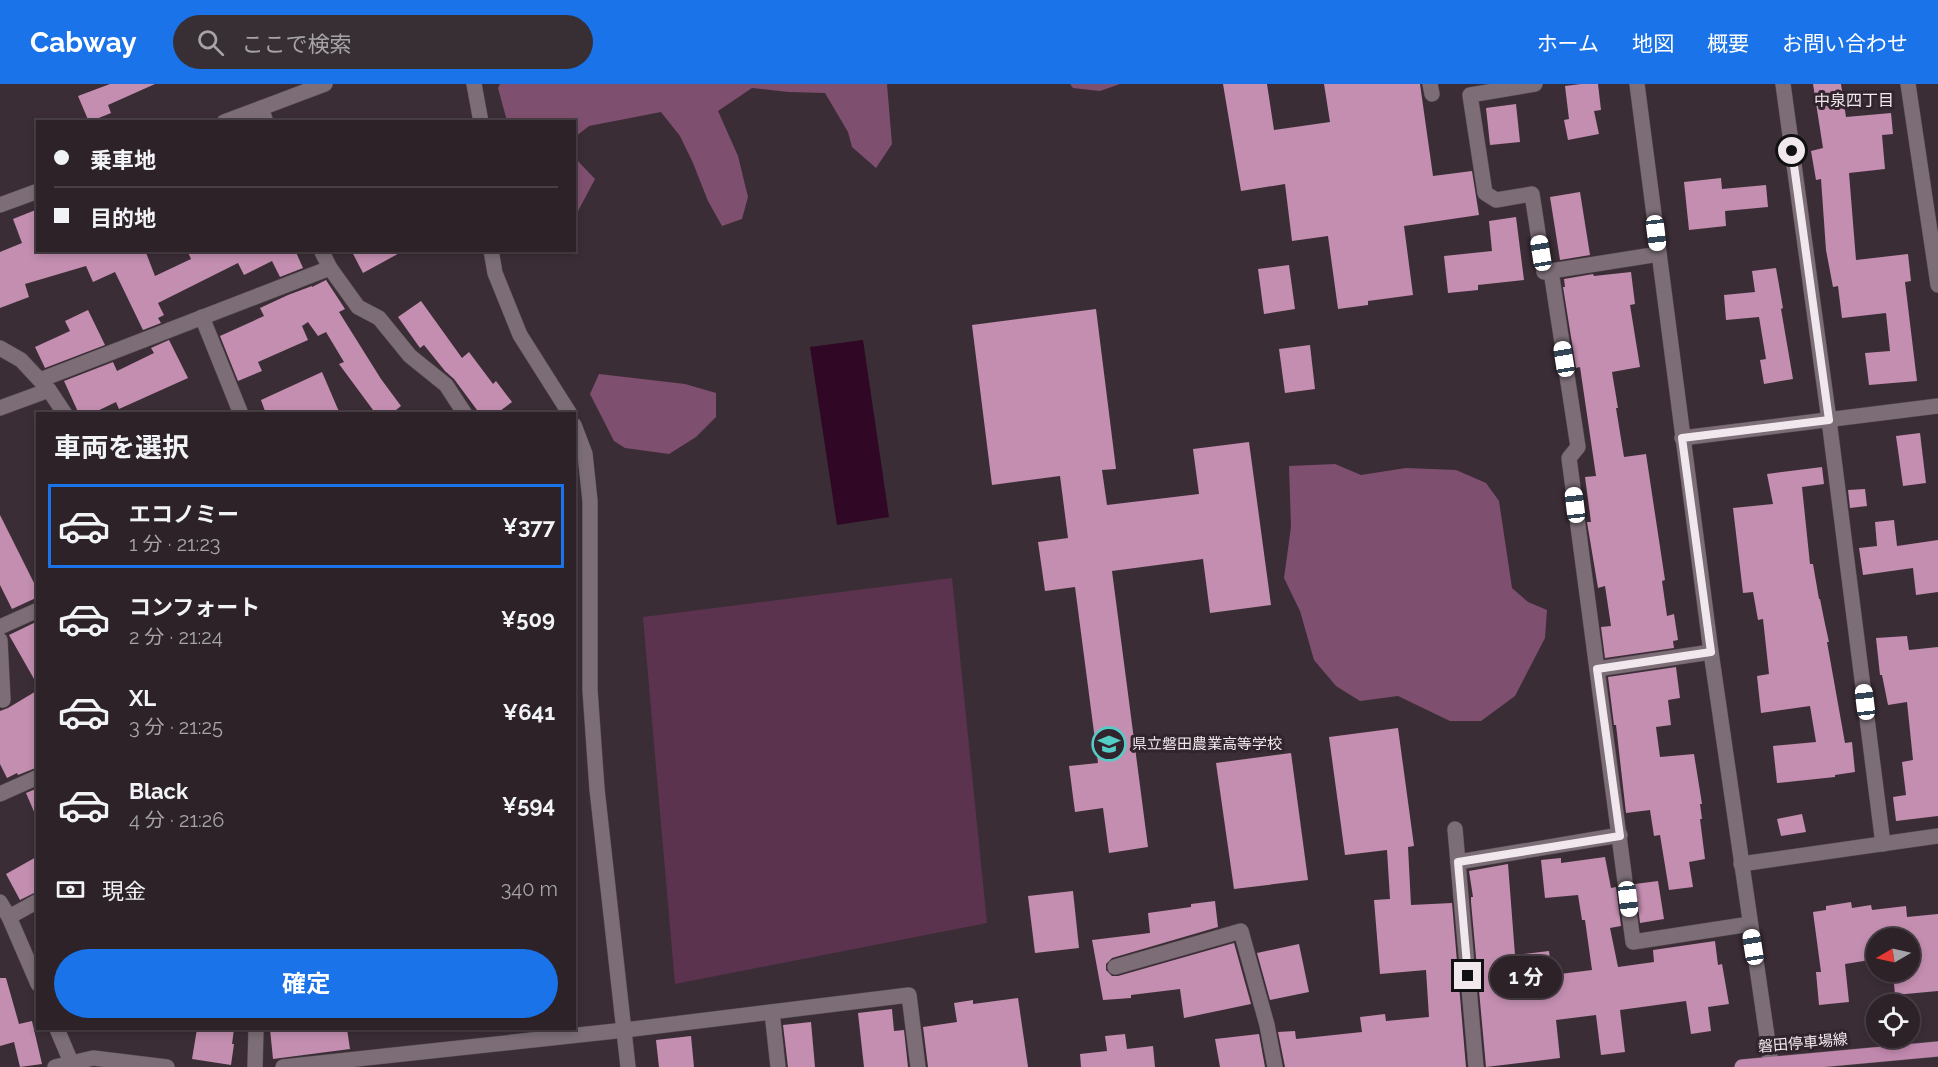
<!DOCTYPE html>
<html lang="ja">
<meta charset="utf-8">
<style>
:root{--surface:#2c2228;--page:#382f34;--text:#f1f3f6;--muted:#a6a4a8;--line:#483f45;--accent:#1a73e8}
body{margin:0;font-family:Raleway,"Noto Sans JP",sans-serif;background:var(--page);color:var(--text);height:100vh;display:flex;flex-direction:column;font-size:22px;white-space:nowrap}
*{box-sizing:border-box;margin:0}
p{font-size:20px;color:var(--muted)}
.icon{flex:none;width:33px;height:33px;fill:none;stroke:currentColor;stroke-width:2;stroke-linecap:round;stroke-linejoin:round}
.map{position:relative;flex:1;overflow:hidden}
.details{position:absolute;left:36px;top:328px;width:540px;height:618px;display:flex;flex-direction:column;background:var(--surface);border-radius:0px;box-shadow:0 3px 9px #0003,0 0 0 2px var(--line)}
.details>*{flex:none}
.hud{position:absolute;left:36px;top:36px;width:540px;height:132px;border-radius:0px;box-shadow:0 3px 9px #0003,0 0 0 2px var(--line);display:grid;align-content:center;height:132px;padding:0 18px;background:var(--surface)}
.needle{width:39px;rotate:261deg}
.buttons{position:absolute;left:1866px;top:844px;display:grid;gap:12px}
.buttons a{display:grid;place-items:center;width:54px;height:54px;border-radius:50%;background:var(--surface);box-shadow:0 3px 9px #0003,0 0 0 2px var(--line);font-size:30px}
.end{position:absolute;width:27px;height:27px;margin:-14px;border:8px solid #f1e8ed;background:#111;box-shadow:0 0 0 3px #111}
.from{border-radius:50%}
.bubble{position:absolute;height:42px;border-radius:21px;background:var(--surface);box-shadow:0 3px 9px #0003,0 0 0 2px var(--line);font-size:20px;font-weight:700;line-height:42px;text-align:center}
.car{position:absolute;width:18px;height:36px;margin:-18px -9px;border-radius:8px;box-shadow:0 0 4px 2px #0007;background:linear-gradient(#fff 24%,#345 0 40%,#fff 0 76%,#345 0 86%,#fff 0)}
.hud b{display:flex;align-items:center;gap:21px;height:57px;font-size:22px}
.hud b+b{border-top:2px solid var(--line)}
.hud i{width:15px;height:15px;background:var(--text)}
ul{padding:0;list-style:none}
li{display:flex;align-items:center;gap:18px;height:84px;margin:0 12px 9px;padding:0 6px;border:3px solid transparent;border-radius:0px}
li div{flex:1}
li b{display:block;font-size:22px}
li em{font-style:normal;font-weight:700}
li.current{border-color:var(--accent)}
li>.icon{width:54px;height:54px;stroke-width:1.5}
h2{padding:0 18px;font-size:27px;line-height:72px}
.pay{display:flex;align-items:center;gap:15px;height:66px;padding:0 18px;font-size:22px}
.pay p{margin-inline-start:auto}
.action{display:flex;gap:12px;margin-top:auto;padding:12px 18px}
.action a{flex:1;height:69px;border-radius:36px;background:var(--accent);color:#fff;font-size:24px;font-weight:700;line-height:69px;text-align:center}
header{display:flex;align-items:center;gap:36px;box-sizing:border-box;height:84px;padding:0 30px;background:var(--accent);color:#fff}
header strong{font-size:28px}
nav{display:flex;gap:33px;margin-inline-start:auto;font-size:21px}
.search{width:420px;height:54px;background:var(--page);display:flex;align-items:center;gap:15px;box-sizing:border-box;padding:0 21px;border-radius:33px;color:var(--muted);font-size:22px}
.map>svg:first-child{display:block}
.green{fill:#5c334f}
.forest{fill:#7f4f6f}
.water{fill:#300725}
.building{fill:#c38eb0}
.lines{fill:none;stroke-linecap:round;stroke-linejoin:round}
.street-casing{stroke:#584d54;stroke-width:16}
.secondary-casing{stroke:#584d54;stroke-width:16}
.primary-casing{stroke:#584d54;stroke-width:16}
.street{stroke:#7c6d76;stroke-width:15}
.secondary{stroke:#7c6d76;stroke-width:15}
.primary{stroke:#c088ad;stroke-width:15}
.route{stroke:#f1e8ed;stroke-width:8}
.labels{text-anchor:middle;stroke-width:6;stroke-linejoin:round;paint-order:stroke}
.poi-label{font-size:15px;fill:#f1e8ed;stroke:#31242c;text-anchor:start}
.street-label{font-size:15px;fill:#f1e8ed;stroke:#31242c}
.neighbourhood-label{font-size:16px;fill:#f1e8ed;stroke:#31242c}
</style>
<header>
<strong>Cabway</strong>
<div class="search"><svg class="icon" aria-label="search" viewBox="0 0 24 24"><circle cx="10" cy="10" r="6"/><path d="M15 15l6 6"/></svg>ここで検索</div>
<nav><a>ホーム</a><a>地図</a><a>概要</a><a>お問い合わせ</a></nav>
</header>
<div class="map">
<svg width="1938" height="983" viewBox="0 0 1938 983">
<rect width="100%" height="100%" fill="#3b2d36"/>
<path class="green" d="M952 494 987 839 675 900 643 533Z"/>
<g class="forest">
<path d="M500 0H887L892 60 876 84 852 63 848 48 825 9 788 8 752 4 718 27 738 72 748 113 742 135 722 142 708 117 693 79 680 52 661 28 589 42 575 53 574 38 507 37 498 4Z"/>
<path d="M1070 0H1120L1100 7 1073 4Z"/>
<path d="M574 73 595 95 577 129H574Z"/>
<path d="M599 290 685 300 716 309V333L696 353 669 370 625 364 614 357 590 310Z"/>
<path d="M1335 380 1361 391 1406 384 1456 386 1486 399 1499 417 1512 504 1528 518 1547 526 1545 554 1515 612 1481 637H1450L1398 612 1360 617 1336 602 1314 576 1300 527 1284 494 1291 443 1289 382Z"/>
</g>
<path class="water" d="M863 256 889 433 837 441 810 263Z"/>
<g class="building">
<path d="M110 0H155L108 21 111 29 89 38 78 12Z"/>
<path d="M1223 0H1267L1274 46 1330 38 1324 0H1420L1433 92 1472 87 1479 131 1404 142 1413 211 1368 217V221L1338 225 1328 152 1292 157 1285 100 1241 107Z"/>
<path d="M1581 0H1598L1601 26 1594 27 1599 50 1568 56 1564 36 1569 35 1565 2Z"/>
<path d="M1813 0H1841L1846 33 1891 29 1893 50 1882 51 1885 85 1849 89 1856 176 1908 170 1911 197 1905 198 1917 297 1869 301 1865 269 1890 267 1886 229 1842 234 1838 202 1833 203 1826 166 1821 95 1816 96 1811 67 1823 64Z"/>
<path d="M1516 20 1520 58 1490 61 1486 24Z"/>
<path d="M1721 94 1722 105 1766 101 1768 123 1725 127 1726 142 1689 146 1684 98Z"/>
<path d="M1580 108 1590 171 1560 176 1550 113Z"/>
<path d="M38 125V166H145L155 192 191 175 187 166H295L303 184 280 193 272 177 244 191 238 179 158 219 164 231 158 234 161 239 143 246 115 188 93 198 86 182 25 200 29 213 0 224V168L22 159 13 135Z"/>
<path d="M1516 133 1524 196 1478 201V206L1448 209 1444 172 1492 167 1489 137Z"/>
<path d="M351 166H405L363 189Z"/>
<path d="M1289 181 1295 225 1264 230 1258 185Z"/>
<path d="M1776 184 1783 224 1781 225 1793 295 1764 300 1760 276 1766 275 1759 233 1726 236 1724 211 1755 208 1752 187Z"/>
<path d="M1631 188 1635 220 1630 221 1640 283 1612 288 1618 324H1616L1624 373 1646 370 1665 496 1662 497 1667 532 1674 530 1678 556 1673 557 1674 564 1605 574 1601 543 1611 542 1605 502 1598 504 1587 438H1591L1585 393 1596 392 1580 283 1576 284 1563 203H1565L1564 195 1593 190 1594 192Z"/>
<path d="M326 196 345 225 339 228 381 295 401 322 391 330H376L339 280 344 278 326 248 318 252 308 238 302 242 308 256 258 278 262 287 238 297 220 252 264 232 260 224 288 211 312 202V203Z"/>
<path d="M421 217 462 274 469 268 493 300 496 297 512 318 496 330H480L454 295 445 287 424 261 420 264 398 233Z"/>
<path d="M1096 225 1116 385 1102 386 1107 421 1199 410 1193 365 1249 358 1271 521 1210 529 1203 475 1112 487 1148 763 1109 769 1103 724 1075 728 1069 682 1098 679 1075 503 1045 507 1038 458 1068 454 1060 392 992 401 972 241Z"/>
<path d="M88 226 105 261 45 284 35 263 70 247 65 237Z"/>
<path d="M169 256 188 294 119 325 116 318 91 330H79L64 297 113 278 117 287 154 269 151 264Z"/>
<path d="M1310 261 1315 305 1285 309 1279 265Z"/>
<path d="M322 288 340 330H266L261 316Z"/>
<path d="M1920 349 1926 399 1903 402 1896 352Z"/>
<path d="M1822 383 1824 400 1802 403 1810 480H1813L1819 515H1820L1825 540 1829 558H1827L1845 659 1852 658 1855 688 1835 691V693L1777 699 1773 662 1816 658 1810 622 1761 629 1757 592 1769 590 1763 535 1758 536 1753 508 1743 509 1733 424 1773 420 1767 390Z"/>
<path d="M1865 405 1867 422 1850 424 1848 406Z"/>
<path d="M0 431 38 507V513L12 525 0 501Z"/>
<path d="M1894 436 1897 462 1938 456V508L1916 511 1913 484 1863 491 1859 464 1877 462 1875 438Z"/>
<path d="M38 537V602L9 551Z"/>
<path d="M1907 552 1909 566 1938 563V732L1896 737 1893 713 1906 711 1902 678 1913 676 1907 618 1888 621 1882 591H1880L1876 554Z"/>
<path d="M1676 583 1680 614 1668 616 1671 641 1656 643 1660 673 1694 670 1702 720H1700L1702 735H1700L1705 775 1689 778 1693 803 1669 806 1660 751 1654 752 1650 726 1626 729 1616 641H1614L1608 593Z"/>
<path d="M38 606V683L18 691 17 689 7 694 0 680V627L8 624Z"/>
<path d="M1398 644 1414 762 1408 763 1411 821 1452 819 1466 983H1285L1278 948 1295 947 1296 955 1362 948 1360 933 1385 930 1386 937 1429 933 1426 886 1380 890 1374 816 1390 815 1387 766 1345 771 1329 653Z"/>
<path d="M1291 669 1308 796 1234 805 1216 679Z"/>
<path d="M38 704V737L26 709Z"/>
<path d="M1802 730 1806 748 1781 752 1777 735Z"/>
<path d="M38 772V807L20 816 6 790Z"/>
<path d="M1605 773 1611 804 1616 803 1621 842 1610 844 1618 883 1654 878 1653 866 1715 857 1718 881 1722 880 1729 920 1708 923 1711 947 1691 950 1686 917 1620 926 1625 968 1601 971 1596 931 1556 936 1560 974 1486 983 1471 818V813H1473L1469 787 1508 780 1515 871 1549 867 1552 891 1592 886 1585 836H1582L1578 811 1545 814 1541 776 1561 774V779Z"/>
<path d="M1658 797 1664 835 1640 839 1635 800Z"/>
<path d="M1073 807 1079 864 1035 869 1028 812Z"/>
<path d="M1215 817 1218 843 1112 874 1106 880V886L1112 892H1118L1234 859 1251 920 1184 934 1180 905 1131 911V914L1103 916 1092 856 1150 849 1148 829 1191 823V820Z"/>
<path d="M1851 818 1852 824 1871 821 1872 826 1906 822 1907 833 1938 830V907L1895 911 1893 888H1910V855H1876V875L1845 880 1849 918 1819 921 1816 888H1821L1813 828 1826 826V822Z"/>
<path d="M1299 860 1309 908 1270 916 1257 869Z"/>
<path d="M0 894H6L19 940 32 937 42 980 20 983 14 958 0 962Z"/>
<path d="M1018 914 1028 983H928L923 943 957 938 954 919 973 916V920Z"/>
<path d="M892 925 894 947 904 946 908 983H864L858 929Z"/>
<path d="M811 938 815 983H788L783 941Z"/>
<path d="M197 945H234L232 960H234L231 981 192 975Z"/>
<path d="M270 945H347L350 965 273 975Z"/>
<path d="M1125 950 1127 965 1153 962 1155 983H1081L1080 970 1107 967 1105 952Z"/>
<path d="M1259 950 1265 983H1220L1215 955Z"/>
<path d="M691 952 694 983H659L656 956Z"/>
</g>
<g class="lines">
<g class="street-casing">
<g id="street">
<path d="M1430 0 1432 10"/>
<path d="M1535 0 1470 11 1485 109 1496 116 1532 110 1544 188 1551 187"/>
<path d="M1783 0 1829 336 1883 760"/>
<path d="M1908 0 1938 201"/>
<path d="M261 24 266 38"/>
<path d="M321 166 330 184 358 223 379 234 410 272 446 301 465 330"/>
<path d="M1659 170 1551 187 1578 363 1569 374 1633 858 1750 840"/>
<path d="M202 233 241 330"/>
<path d="M40 296 330 184"/>
<path d="M0 324 49 306"/>
<path d="M0 543 38 526"/>
<path d="M0 556 3 616"/>
<path d="M1597 585 1711 568"/>
<path d="M0 710 38 693"/>
<path d="M1455 745 1476 983"/>
<path d="M1458 778 1620 751"/>
<path d="M1741 780 1938 752"/>
<path d="M0 818 9 833 38 900"/>
<path d="M9 833 38 817"/>
<path d="M1115 883 1241 847 1267 941 1275 983"/>
<path d="M772 928 778 983"/>
<path d="M57 945 71 978"/>
<path d="M55 983 93 974 167 983"/>
<path d="M283 983 625 946 909 911 918 983"/>
</g>
</g>
<g class="secondary-casing">
<g id="secondary">
<path d="M474 0 481 38"/>
<path d="M1637 0 1711 568 1771 980"/>
<path d="M224 38 325 0"/>
<path d="M0 121 38 107"/>
<path d="M491 166 495 189 520 251 570 330"/>
<path d="M0 264 21 276 49 306 65 330"/>
<path d="M574 341 585 370 590 417V606L597 705 628 983"/>
<path d="M1682 354 1938 322"/>
<path d="M255 983 256 945"/>
</g>
</g>
<g class="primary-casing">
<path id="primary" d="M1742 983 1938 965"/>
</g>
<use href="#street" class="street"/>
<use href="#secondary" class="secondary"/>
<use href="#primary" class="primary"/>
</g>
<g class="lines">
<path class="route" d="M1468 892 1458 778 1620 752 1597 585 1711 568 1682 354 1829 336 1792 67"/>
</g>
<defs>
<g id="school-ring" transform="scale(1.725)"><circle r="9.5" fill="#31242c" stroke="#54cdc7" stroke-width="1.5"/><path d="M0-5L7-2L0 1L-7-2ZM-4 1L0 2.5L4 1V4Q0 6-4 4Z" fill="#54cdc7"/></g>
</defs>
<g fill-rule="evenodd">
<use href="#school-ring" x="1109" y="660"/>
</g>
<g class="labels">
<g class="poi-label">
<text x="1132" y="665">県立磐田農業高等学校</text>
</g>
<g class="street-label">
<text transform="translate(1803 959) rotate(-5)" y="5">磐田停車場線</text>
</g>
<g class="neighbourhood-label">
<text x="1854" y="22">中泉四丁目</text>
</g>
</g>
</svg>
<div class="buttons">
<a><svg class="needle" viewBox="-14 -14 28 28"><path d="M0-13l5 13h-10z" fill="#e53935"/><path d="M0 13l5-13h-10z" fill="#a6a4a8"/></svg></a>
<a><svg class="icon" aria-label="locate" viewBox="0 0 24 24"><circle cx="12" cy="12" r="6"/><path d="M12 2v4M12 18v4M2 12h4M18 12h4"/></svg></a>
</div>
<i class="end from" style="left:1792px;top:67px"></i>
<i class="end" style="left:1468px;top:892px"></i>
<div class="bubble" style="left:1490px;top:872px;width:72px">1 分</div>
<i class="car" style="left:1656px;top:149px;rotate:173deg"></i>
<i class="car" style="left:1541px;top:169px;rotate:351deg"></i>
<i class="car" style="left:1564px;top:275px;rotate:351deg"></i>
<i class="car" style="left:1575px;top:421px;rotate:353deg"></i>
<i class="car" style="left:1865px;top:618px;rotate:353deg"></i>
<i class="car" style="left:1628px;top:815px;rotate:173deg"></i>
<i class="car" style="left:1753px;top:863px;rotate:351deg"></i>
<div class="hud">
<b><i class="from"></i>乗車地</b>
<b><i></i>目的地</b>
</div>
<section class="details">
<h2>車両を選択</h2>
<ul>
<li class="current"><svg class="icon" aria-label="car" viewBox="0 0 24 24"><path d="M5 17H2v-5l4-1 3-4h7l3 4 3 1v5h-3M9 17h6M6 11h13"/><circle cx="7" cy="17" r="2"/><circle cx="17" cy="17" r="2"/></svg><div><b>エコノミー</b><p>1 分 · 21:23</p></div><em>¥377</em></li>
<li><svg class="icon" aria-label="car" viewBox="0 0 24 24"><path d="M5 17H2v-5l4-1 3-4h7l3 4 3 1v5h-3M9 17h6M6 11h13"/><circle cx="7" cy="17" r="2"/><circle cx="17" cy="17" r="2"/></svg><div><b>コンフォート</b><p>2 分 · 21:24</p></div><em>¥509</em></li>
<li><svg class="icon" aria-label="car" viewBox="0 0 24 24"><path d="M5 17H2v-5l4-1 3-4h7l3 4 3 1v5h-3M9 17h6M6 11h13"/><circle cx="7" cy="17" r="2"/><circle cx="17" cy="17" r="2"/></svg><div><b>XL</b><p>3 分 · 21:25</p></div><em>¥641</em></li>
<li><svg class="icon" aria-label="car" viewBox="0 0 24 24"><path d="M5 17H2v-5l4-1 3-4h7l3 4 3 1v5h-3M9 17h6M6 11h13"/><circle cx="7" cy="17" r="2"/><circle cx="17" cy="17" r="2"/></svg><div><b>Black</b><p>4 分 · 21:26</p></div><em>¥594</em></li>
</ul>
<div class="pay"><svg class="icon" aria-label="cash" viewBox="0 0 24 24"><path d="M3 7h18v10H3z"/><circle cx="12" cy="12" r="2"/></svg>現金<p>340 m</p></div>
<div class="action"><a>確定</a></div>
</section>
</div>
